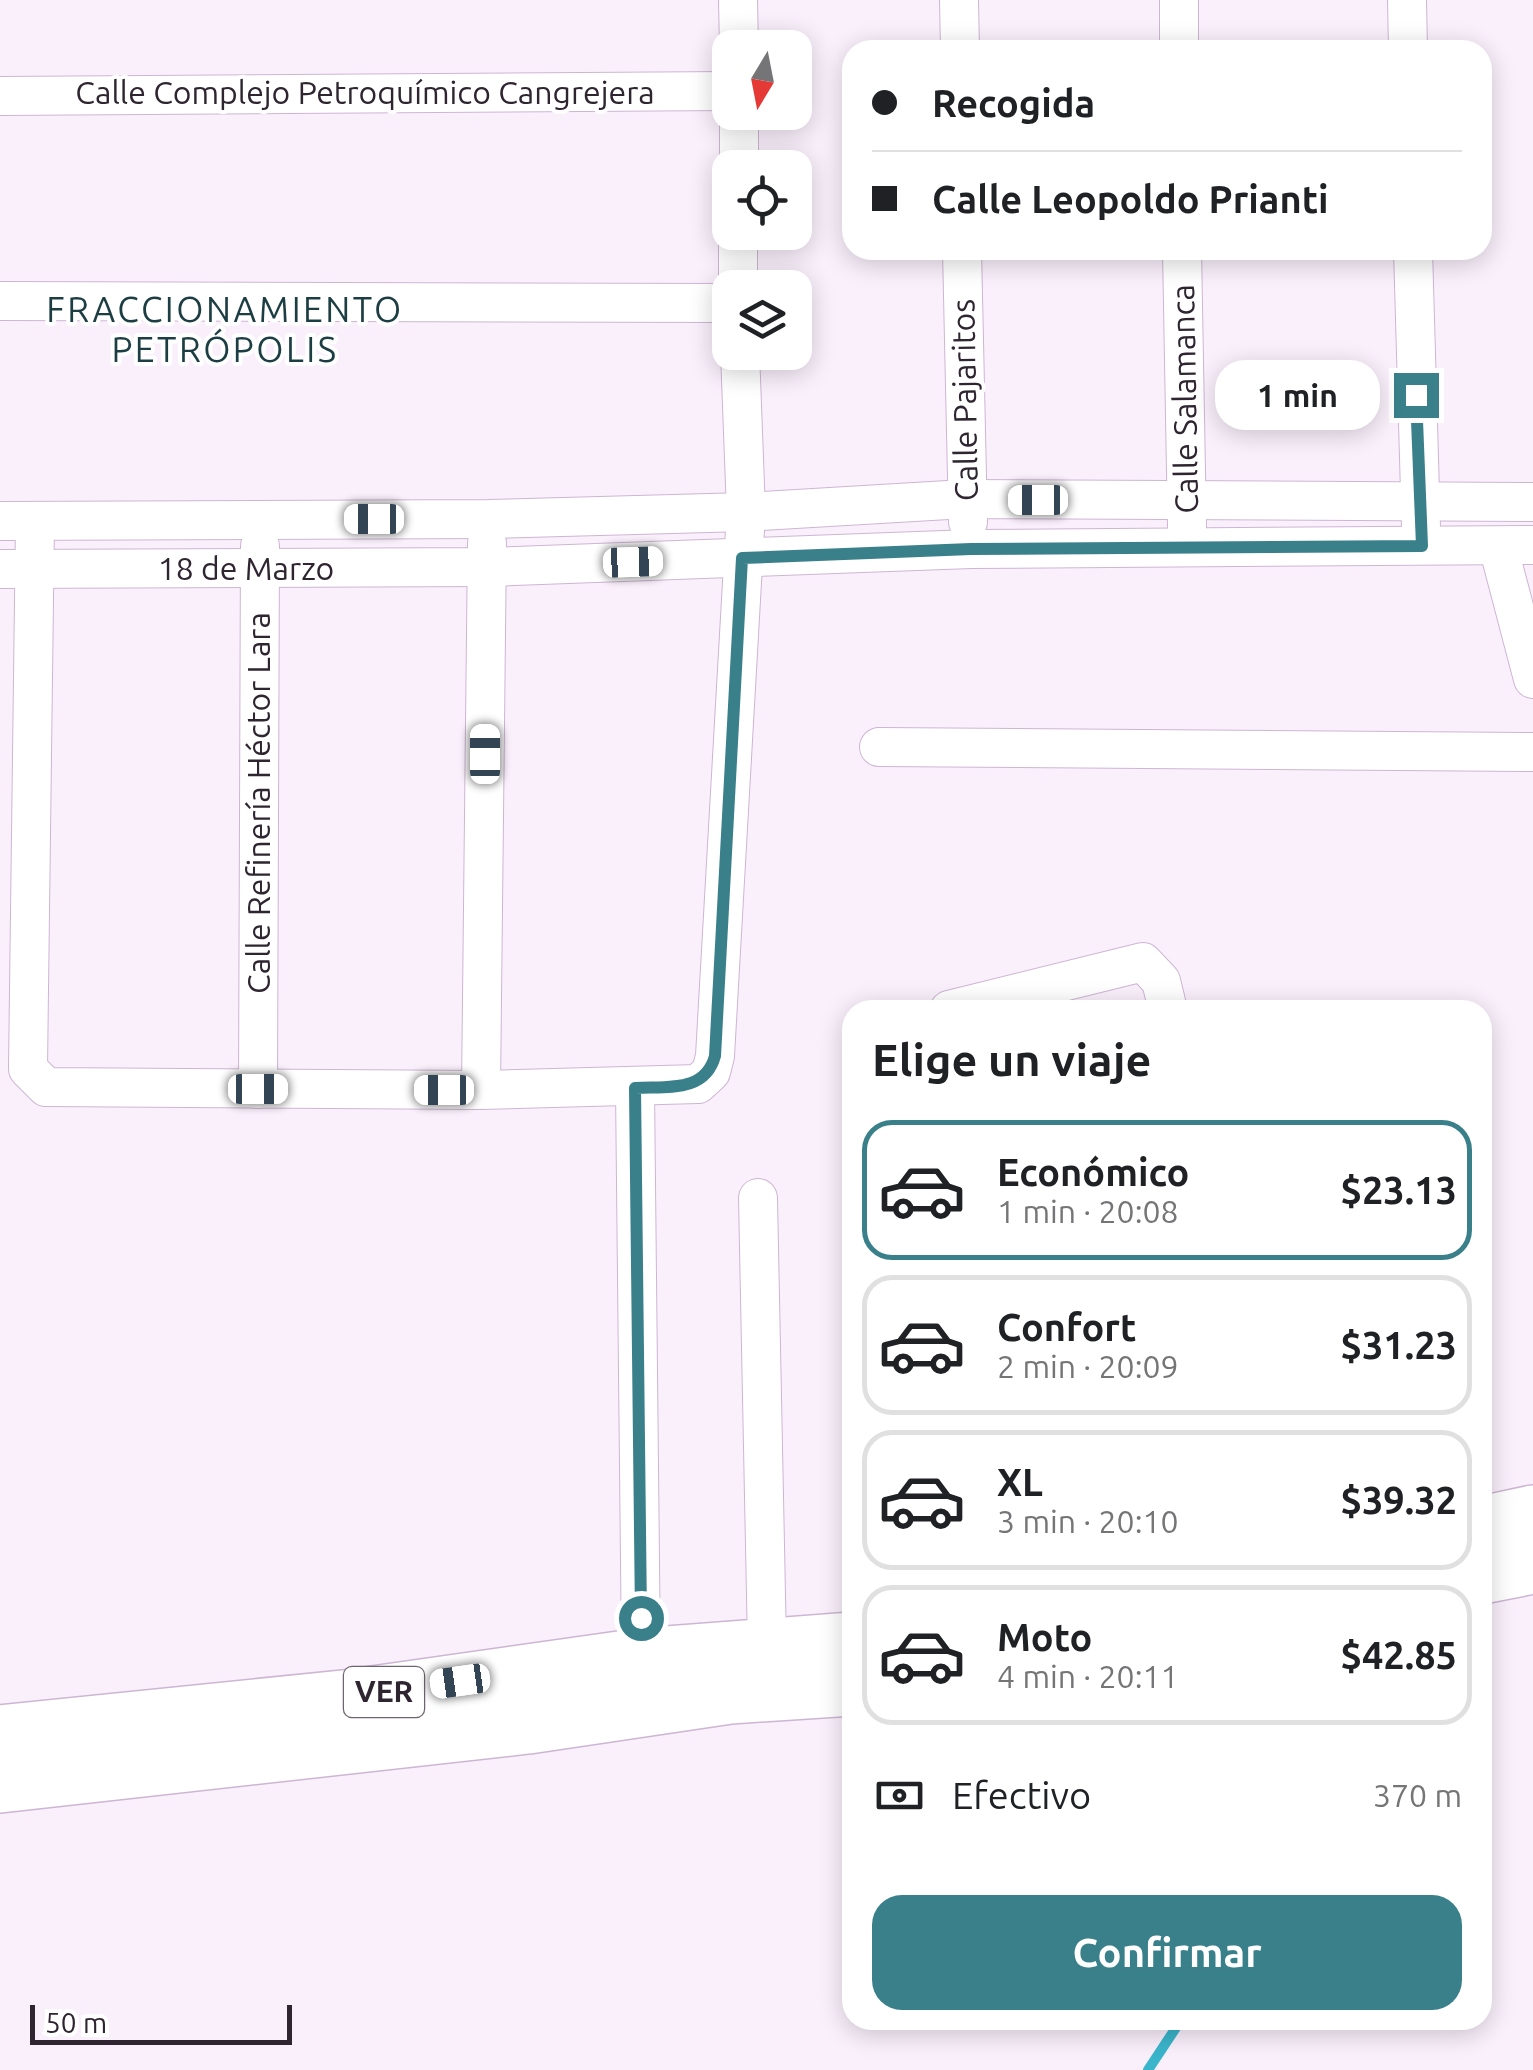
<!DOCTYPE html>
<html lang="es">
<meta charset="utf-8">
<style>
:root{--surface:#fff;--page:#f6f6f6;--text:#202124;--muted:#757577;--line:#e0e0e0;--accent:#39808a}
body{margin:0;font-family:Ubuntu,sans-serif;background:var(--page);color:var(--text);height:100vh;display:flex;flex-direction:column;font-size:38px;white-space:nowrap}
*{box-sizing:border-box;margin:0}
p{font-size:32px;color:var(--muted)}
.icon{flex:none;width:55px;height:55px;fill:none;stroke:currentColor;stroke-width:2;stroke-linecap:round;stroke-linejoin:round}
.map{position:relative;flex:1;overflow:hidden}
.details{position:absolute;left:842px;top:1000px;width:650px;height:1030px;display:flex;flex-direction:column;background:var(--surface);border-radius:30px;box-shadow:0 5px 25px #0003}
.details>*{flex:none}
.guide{position:absolute;left:842px;top:40px;width:650px;height:220px;border-radius:30px;box-shadow:0 5px 25px #0003;display:grid;align-content:center;height:220px;padding:0 30px;background:var(--surface)}
.needle{width:65px;rotate:190deg}
.tools{position:absolute;left:712px;top:30px;display:grid;gap:20px}
.tools a{display:grid;place-items:center;width:100px;height:100px;border-radius:20px;background:var(--surface);box-shadow:0 5px 25px #0003;font-size:50px}
.scale{position:absolute;left:30px;bottom:25px;width:262px;box-sizing:border-box;padding-left:10px;border:5px solid #2e2530;border-top:0;font-size:28px;line-height:35px;white-space:nowrap;color:#2e2530;-webkit-text-stroke:8px #fff;paint-order:stroke}
.end{position:absolute;width:45px;height:45px;margin:-22px;border:12px solid #39808a;background:#fff;box-shadow:0 0 0 5px #fff}
.from{border-radius:50%}
.bubble{position:absolute;height:70px;border-radius:30px;background:var(--surface);box-shadow:0 5px 25px #0003;font-size:32px;font-weight:700;line-height:70px;text-align:center}
.car{position:absolute;width:30px;height:60px;margin:-30px -15px;border-radius:12px;box-shadow:0 0 8px 2px #0007;background:linear-gradient(#fff 24%,#345 0 40%,#fff 0 76%,#345 0 86%,#fff 0)}
.guide b{display:flex;align-items:center;gap:35px;height:95px;font-size:38px}
.guide b+b{border-top:2px solid var(--line)}
.guide i{width:25px;height:25px;background:var(--text)}
ul{padding:0;list-style:none}
li{display:flex;align-items:center;gap:30px;height:140px;margin:0 20px 15px;padding:0 10px;border:5px solid var(--line);border-radius:30px}
li div{flex:1}
li b{display:block;font-size:38px}
li em{font-style:normal;font-weight:700}
li.active{border-color:var(--accent)}
li>.icon{width:90px;height:90px;stroke-width:1.5}
h2{padding:0 30px;font-size:45px;line-height:120px}
.pay{display:flex;align-items:center;gap:25px;height:110px;padding:0 30px;font-size:38px}
.pay p{margin-inline-start:auto}
.action{display:flex;gap:20px;margin-top:auto;padding:20px 30px}
.action a{flex:1;height:115px;border-radius:30px;background:var(--accent);color:#fff;font-size:40px;font-weight:700;line-height:115px;text-align:center}
.map>svg:first-child{display:block}
.lines{fill:none;stroke-linecap:round;stroke-linejoin:round}
.stream{stroke:#3ab5cb;stroke-width:10}
.minor-casing{stroke:#ceb5d3;stroke-width:40}
.primary-casing{stroke:#ceb5d3;stroke-width:58}
.minor{stroke:#fff;stroke-width:38}
.primary{stroke:#fff;stroke-width:55}
.route{stroke:#39808a;stroke-width:12}
.labels{text-anchor:middle;stroke-width:8;stroke-linejoin:round;paint-order:stroke}
.shield{fill:#fff;stroke:#6d666e;stroke-width:2.5}
.shield-label{font-size:30px;font-weight:bold;fill:#2e2530}
.street-label{font-size:32px;fill:#2e2530;stroke:#fff}
.neighbourhood-label{font-size:35px;letter-spacing:2.5px;fill:#1c3e42;stroke:#fff}
</style>
<div class="map">
<svg width="1533" height="2070" viewBox="0 0 1533 2070">
<rect width="100%" height="100%" fill="#faf0fc"/>
<g class="lines">
<path class="stream" d="M1148 2070 1181 2020"/>
<g class="minor-casing">
<g id="minor">
<path d="M738 0 739 48"/>
<path d="M959 0 960 50"/>
<path d="M1179 0V50"/>
<path d="M1407 0 1408 50"/>
<path d="M0 96 730 91"/>
<path d="M739 168V112"/>
<path d="M962 250 968 522"/>
<path d="M1182 250 1187 527"/>
<path d="M1413 250 1421 527"/>
<path d="M738 288V232"/>
<path d="M0 301 730 303"/>
<path d="M0 521 488 519 746 512 965 499 1533 502"/>
<path d="M35 521 28 1069 46 1087 481 1090 698 1084 711 1072 715 1056 746 512 740 352"/>
<path d="M1498 546 1533 679"/>
<path d="M0 569 487 567 971 549 1533 545"/>
<path d="M879 747 1533 752"/>
<path d="M949 1010 1143 962 1161 981 1168 1010"/>
<path d="M635 1088 641 1656"/>
<path d="M258 1089 260 546"/>
<path d="M481 1090 487 543"/>
<path d="M758 1198 767 1645"/>
</g>
</g>
<g class="primary-casing">
<g id="primary">
<path d="M1482 1524 1533 1513"/>
<path d="M1482 1576 1533 1566"/>
<path d="M0 1733 352 1697 641 1656 852 1640"/>
<path d="M0 1785 528 1726 730 1696 852 1688"/>
</g>
</g>
<use href="#minor" class="minor"/>
<use href="#primary" class="primary"/>
</g>
<g class="lines">
<path class="route" d="M641 1618 635 1088C667 1086 705 1093 715 1056L742 558 971 549 1422 546 1416 395"/>
</g>
<g class="labels">
<rect class="shield" x="344" y="1667" width="80" height="50" rx="8"/>
<g class="shield-label">
<text x="384" y="1702">VER</text>
</g>
<g class="street-label">
<text x="365" y="104">Calle Complejo Petroquímico Cangrejera</text>
<text transform="translate(1185 399) rotate(-91)" y="11">Calle Salamanca</text>
<text transform="translate(965 400) rotate(-91)" y="11">Calle Pajaritos</text>
<text x="246" y="580">18 de Marzo</text>
<text transform="translate(259 803) rotate(-90)" y="11">Calle Refinería Héctor Lara</text>
</g>
<g class="neighbourhood-label">
<text x="225" y="322">FRACCIONAMIENTO<tspan x="225" dy="40">PETRÓPOLIS</tspan></text>
</g>
</g>
</svg>
<div class="tools">
<a><svg class="needle" viewBox="-14 -14 28 28"><path d="M0-13l5 13h-10z" fill="#e53935"/><path d="M0 13l5-13h-10z" fill="#757577"/></svg></a>
<a><svg class="icon" aria-label="locate" viewBox="0 0 24 24"><circle cx="12" cy="12" r="6"/><path d="M12 2v4M12 18v4M2 12h4M18 12h4"/></svg></a>
<a><svg class="icon" aria-label="layers" viewBox="0 0 24 24"><path d="M12 4l9 5-9 5-9-5zM3 14l9 5 9-5"/></svg></a>
</div>
<div class="scale">50 m</div>
<i class="end from" style="left:641px;top:1618px"></i>
<i class="end" style="left:1416px;top:395px"></i>
<div class="bubble" style="left:1215px;top:360px;width:165px">1 min</div>
<i class="car" style="left:1038px;top:500px;rotate:270deg"></i>
<i class="car" style="left:374px;top:519px;rotate:270deg"></i>
<i class="car" style="left:633px;top:562px;rotate:88deg"></i>
<i class="car" style="left:485px;top:754px;rotate:0deg"></i>
<i class="car" style="left:258px;top:1089px;rotate:90deg"></i>
<i class="car" style="left:444px;top:1090px;rotate:270deg"></i>
<i class="car" style="left:460px;top:1681px;rotate:262deg"></i>
<div class="guide">
<b><i class="from"></i>Recogida</b>
<b><i></i>Calle Leopoldo Prianti</b>
</div>
<section class="details">
<h2>Elige un viaje</h2>
<ul>
<li class="active"><svg class="icon" aria-label="car" viewBox="0 0 24 24"><path d="M5 17H2v-5l4-1 3-4h7l3 4 3 1v5h-3M9 17h6M6 11h13"/><circle cx="7" cy="17" r="2"/><circle cx="17" cy="17" r="2"/></svg><div><b>Económico</b><p>1 min · 20:08</p></div><em>$23.13</em></li>
<li><svg class="icon" aria-label="car" viewBox="0 0 24 24"><path d="M5 17H2v-5l4-1 3-4h7l3 4 3 1v5h-3M9 17h6M6 11h13"/><circle cx="7" cy="17" r="2"/><circle cx="17" cy="17" r="2"/></svg><div><b>Confort</b><p>2 min · 20:09</p></div><em>$31.23</em></li>
<li><svg class="icon" aria-label="car" viewBox="0 0 24 24"><path d="M5 17H2v-5l4-1 3-4h7l3 4 3 1v5h-3M9 17h6M6 11h13"/><circle cx="7" cy="17" r="2"/><circle cx="17" cy="17" r="2"/></svg><div><b>XL</b><p>3 min · 20:10</p></div><em>$39.32</em></li>
<li><svg class="icon" aria-label="car" viewBox="0 0 24 24"><path d="M5 17H2v-5l4-1 3-4h7l3 4 3 1v5h-3M9 17h6M6 11h13"/><circle cx="7" cy="17" r="2"/><circle cx="17" cy="17" r="2"/></svg><div><b>Moto</b><p>4 min · 20:11</p></div><em>$42.85</em></li>
</ul>
<div class="pay"><svg class="icon" aria-label="cash" viewBox="0 0 24 24"><path d="M3 7h18v10H3z"/><circle cx="12" cy="12" r="2"/></svg>Efectivo<p>370 m</p></div>
<div class="action"><a>Confirmar</a></div>
</section>
</div>
